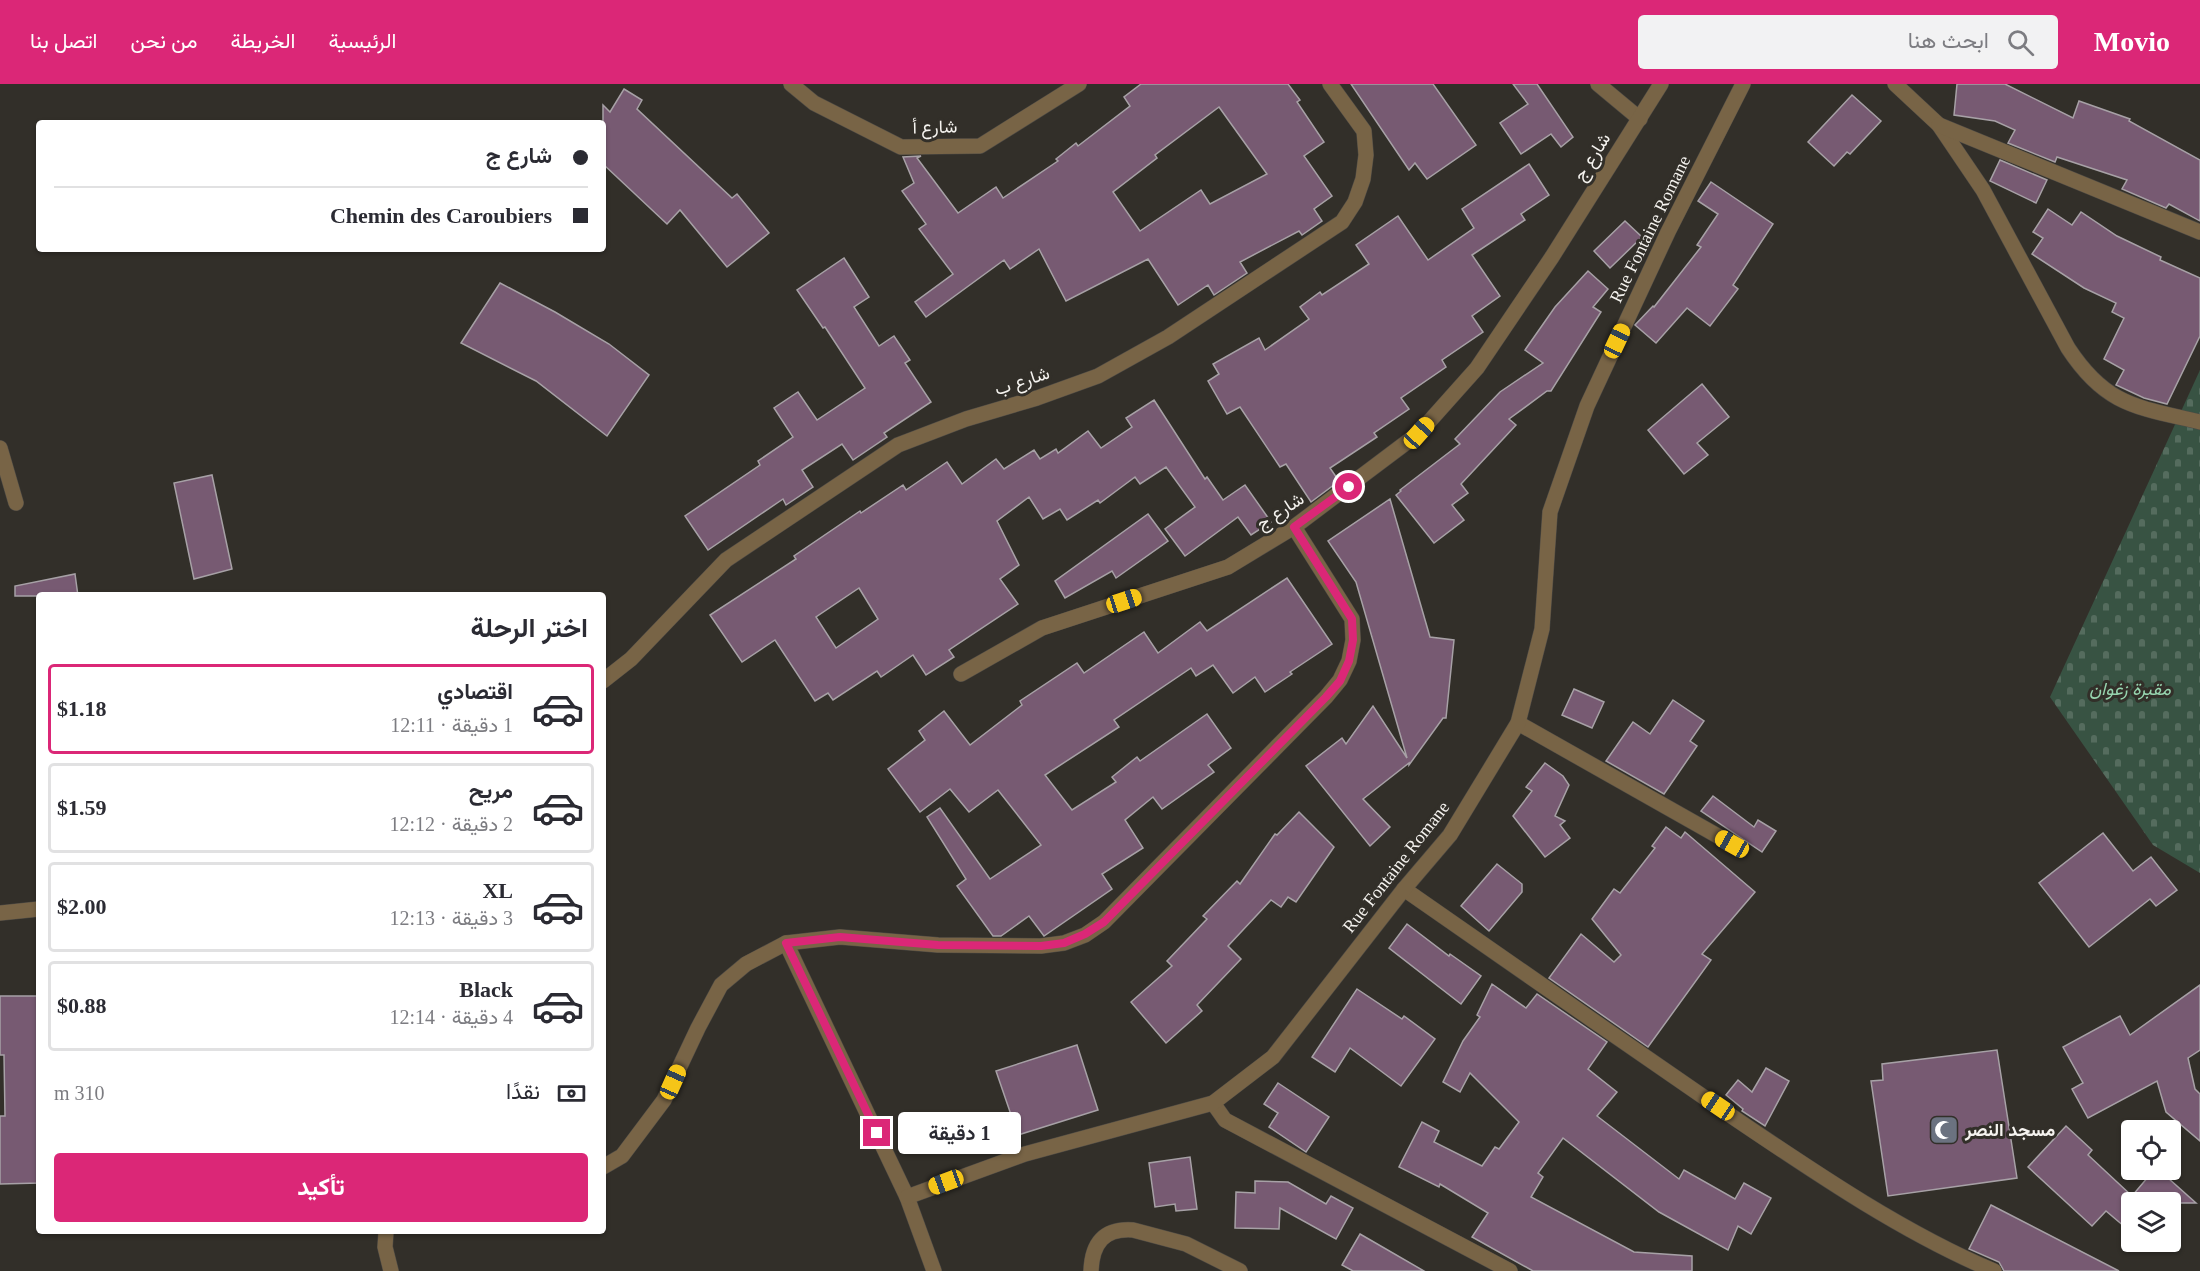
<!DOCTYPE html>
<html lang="ar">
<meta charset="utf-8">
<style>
:root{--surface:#fff;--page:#f2f2f3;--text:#2b2b33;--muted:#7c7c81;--line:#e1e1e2;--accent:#db2777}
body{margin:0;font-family:"Times New Roman",Vazirmatn,serif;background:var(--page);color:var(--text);direction:rtl;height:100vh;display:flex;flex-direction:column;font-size:22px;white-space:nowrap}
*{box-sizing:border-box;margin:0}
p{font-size:20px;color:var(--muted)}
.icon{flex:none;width:33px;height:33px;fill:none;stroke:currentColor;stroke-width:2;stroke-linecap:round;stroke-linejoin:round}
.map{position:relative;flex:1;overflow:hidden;direction:ltr}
.drawer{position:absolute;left:36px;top:508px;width:570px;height:642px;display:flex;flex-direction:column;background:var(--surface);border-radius:6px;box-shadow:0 2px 4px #0004;direction:rtl}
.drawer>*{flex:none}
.guide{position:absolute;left:36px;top:36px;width:570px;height:132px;border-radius:6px;box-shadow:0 2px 4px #0004;direction:rtl;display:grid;align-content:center;height:132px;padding:0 18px;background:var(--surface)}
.controls{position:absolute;left:2121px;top:1036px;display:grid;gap:12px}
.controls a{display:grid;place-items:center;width:60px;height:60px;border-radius:6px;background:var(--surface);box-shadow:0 2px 4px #0004;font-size:30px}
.end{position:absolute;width:27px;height:27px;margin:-14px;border:8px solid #db2777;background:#fff;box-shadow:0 0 0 3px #fff}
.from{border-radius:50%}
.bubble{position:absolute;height:42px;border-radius:6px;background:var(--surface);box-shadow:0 2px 4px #0004;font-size:20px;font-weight:700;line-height:42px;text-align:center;direction:rtl}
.car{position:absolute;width:18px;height:36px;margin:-18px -9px;border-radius:8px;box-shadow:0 0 4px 2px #0007;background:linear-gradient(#f5c518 24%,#345 0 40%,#f5c518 0 76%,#345 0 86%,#f5c518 0)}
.guide b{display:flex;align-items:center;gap:21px;height:57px;font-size:22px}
.guide b+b{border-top:2px solid var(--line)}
.guide i{width:15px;height:15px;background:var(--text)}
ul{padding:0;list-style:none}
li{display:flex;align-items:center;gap:18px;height:90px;margin:0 12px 9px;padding:0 6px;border:3px solid var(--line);border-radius:6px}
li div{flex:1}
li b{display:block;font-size:22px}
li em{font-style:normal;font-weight:700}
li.current{border-color:var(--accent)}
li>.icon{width:54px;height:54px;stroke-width:1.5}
h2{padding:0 18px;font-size:27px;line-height:72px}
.pay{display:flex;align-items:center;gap:15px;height:66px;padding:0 18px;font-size:22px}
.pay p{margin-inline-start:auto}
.action{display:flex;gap:12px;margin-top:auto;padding:12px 18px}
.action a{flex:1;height:69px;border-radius:6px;background:var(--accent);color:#fff;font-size:24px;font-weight:700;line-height:69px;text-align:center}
header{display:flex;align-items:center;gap:36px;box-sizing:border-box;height:84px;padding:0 30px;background:var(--accent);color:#fff}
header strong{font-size:28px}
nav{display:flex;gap:33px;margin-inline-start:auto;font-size:21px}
.search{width:420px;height:54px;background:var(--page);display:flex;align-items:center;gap:15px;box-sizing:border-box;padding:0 21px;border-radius:6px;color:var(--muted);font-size:22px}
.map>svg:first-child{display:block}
.cemetery{fill:url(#cemetery-stones)}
.building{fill:#775a72;stroke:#a7a1a6;stroke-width:1.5;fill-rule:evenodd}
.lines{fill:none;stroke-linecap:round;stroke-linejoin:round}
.minor-casing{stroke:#4d4a45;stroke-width:16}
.minor{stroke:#786446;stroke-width:15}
.route{stroke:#db2777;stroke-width:8}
.labels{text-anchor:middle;stroke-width:6;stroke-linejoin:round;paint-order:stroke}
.street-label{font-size:18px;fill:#f5f3ef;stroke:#322f29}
.park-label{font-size:18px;font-style:italic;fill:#97d5af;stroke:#322f29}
.poi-label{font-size:18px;font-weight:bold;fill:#f5f3ef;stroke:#322f29;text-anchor:start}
</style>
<header>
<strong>Movio</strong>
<div class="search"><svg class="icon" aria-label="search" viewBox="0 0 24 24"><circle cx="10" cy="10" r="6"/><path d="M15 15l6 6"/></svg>ابحث هنا</div>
<nav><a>الرئيسية</a><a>الخريطة</a><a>من نحن</a><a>اتصل بنا</a></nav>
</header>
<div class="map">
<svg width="2200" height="1187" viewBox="0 0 2200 1187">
<defs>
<pattern id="cemetery-stones" width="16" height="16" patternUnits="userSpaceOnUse" patternTransform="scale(1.5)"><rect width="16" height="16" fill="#385343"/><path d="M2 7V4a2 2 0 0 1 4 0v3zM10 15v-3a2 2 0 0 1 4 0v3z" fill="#556c5e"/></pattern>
</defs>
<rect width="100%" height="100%" fill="#322f29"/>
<path class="cemetery" d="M2200 286V789L2153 761 2050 613Z"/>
<g class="building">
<path d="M1141 0H1288L1300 16 1297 18 1324 58 1304 72 1332 112 1314 125 1322 137 1302 151 1299 147 1240 178 1247 189 1214 211 1208 201 1178 221 1148 175 1066 217 1039 165 1010 185 1004 176 926 233 915 218 953 190 919 145 926 140 902 107 914 99 903 73 921 72 917 74 958 129 996 103 1003 114 1058 77 1056 75 1076 59 1078 62 1130 22 1124 13ZM1219 23 1267 90 1210 120 1201 106 1140 147 1113 108 1157 74 1155 71Z"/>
<path d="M1351 0H1433L1476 61 1427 95 1415 79 1409 86Z"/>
<path d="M1513 0H1537L1573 53 1561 63 1551 50 1521 70 1500 39 1528 20Z"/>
<path d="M1957 0H2005L2073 34 2079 17 2130 35 2129 37 2200 76V137L2169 120 2166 124 2122 105 2127 96 2057 73 2055 78 2008 59 2015 46 1995 37 1954 31Z"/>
<path d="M624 5 642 16 637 25 732 114 737 110 769 149 727 183 680 126 667 140 603 80V21L610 28Z"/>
<path d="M1852 11 1881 37 1850 70 1847 68 1834 82 1808 58Z"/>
<path d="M2000 76 2047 96 2036 119 1990 97Z"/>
<path d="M1529 80 1549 111 1521 130 1525 136 1472 171 1500 212 1472 232 1483 248 1442 276 1446 283 1401 314 1409 325 1374 349 1377 353 1330 384 1339 397 1311 418 1286 380 1280 383 1240 323 1227 330 1208 297 1219 290 1213 280 1259 254 1265 266 1309 235 1300 223 1320 208 1322 211 1369 180 1356 161 1398 132 1428 176 1474 144 1462 125Z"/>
<path d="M1711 98 1773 140 1733 201 1738 205 1710 242 1687 224 1656 259 1635 241 1653 222 1654 223 1701 163 1697 161 1718 130 1698 117Z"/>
<path d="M2048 125 2072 141 2081 128 2117 152 2161 173 2160 176 2200 194V252L2167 320 2144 314 2116 301 2124 286 2104 275 2124 234 2112 228 2116 219 2084 204 2032 170 2043 154 2033 148Z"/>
<path d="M1625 137 1642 153 1610 184 1594 167Z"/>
<path d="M844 174 869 213 854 223 879 262 894 252 910 276 905 279 931 318 884 349 887 353 853 376 842 360 802 386 813 403 786 421 783 415 708 466 685 432 760 381 758 377 793 353 774 324 798 308 817 336 865 304 825 243 823 244 797 206Z"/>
<path d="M1588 187 1608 205 1593 223 1601 228 1551 307H1547L1509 335 1516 341 1461 400 1468 409 1452 421 1464 436 1434 459 1396 411 1401 407 1400 406 1460 360 1455 355 1500 308 1543 279 1525 266 1555 223Z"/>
<path d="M500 199 555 228 609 260 649 291 607 352 536 297 461 259Z"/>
<path d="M1702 300 1729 333 1697 359 1708 371 1684 390 1648 346Z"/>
<path d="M1154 316 1205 395 1207 393 1223 416 1245 401 1271 438 1251 451 1238 433 1185 472 1165 445 1195 423 1166 383 1140 400 1135 393 1100 419 1098 416 1067 436 1060 425 1043 435 1029 413 997 437 1019 481 1000 495 1018 520 949 566 954 573 926 591 913 571 881 593 877 587 833 616 828 609 815 617 775 556 742 578 710 531 796 475 794 472 860 427 861 429 903 401 906 406 947 378 962 400 996 375 1004 385 1034 366 1040 375 1056 365 1058 369 1088 347 1101 364 1132 343 1126 334ZM859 504 878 535 836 564 816 533Z"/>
<path d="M212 391 232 485 194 495 174 399Z"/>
<path d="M1390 415 1430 553 1454 556 1446 634H1443L1409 681V679L1363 715 1390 743 1370 762 1306 682 1342 654 1346 660 1373 622 1407 674 1356 498 1328 457Z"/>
<path d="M1148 430 1168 457 1116 494 1112 487 1065 514 1055 497Z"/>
<path d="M75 490 78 512H15V502Z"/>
<path d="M1287 494 1332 560 1290 588 1292 590 1265 608 1255 593 1233 609 1213 581 1196 592 1191 584 1114 636 1119 643 1045 691 1072 726 1116 698 1112 693 1137 673 1140 677 1207 630 1231 664 1208 681 1214 688 1162 725 1153 713 1125 736 1143 764 1102 790 1112 805 1044 852 1029 832 1001 852H993L957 802 966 795 927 733 940 724 990 795 1041 761 998 706 969 728 950 705 920 728 888 685 925 656 919 647 944 627 970 661 1022 621 1020 617 1077 579 1084 589 1144 548 1158 569 1200 538 1207 547Z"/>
<path d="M1574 605 1604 618 1592 644 1562 631Z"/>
<path d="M1673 616 1704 637 1690 657 1697 662 1664 710 1606 677 1633 638 1650 650Z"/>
<path d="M1545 679 1563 692 1569 701 1555 732 1565 737 1560 741 1570 754 1545 773 1513 732 1532 707 1526 703Z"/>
<path d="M1713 712 1754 743 1758 736 1776 747 1762 768 1701 727Z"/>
<path d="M1299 728 1334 763 1296 818 1288 813 1281 823 1271 816 1228 862 1241 875 1197 921 1202 927 1166 959 1131 918 1172 882 1167 877 1207 835 1203 832 1237 797 1240 800 1275 750 1277 751Z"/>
<path d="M1666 743 1681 754 1685 748 1755 808 1702 870 1711 876 1648 963 1549 894 1581 850 1614 878 1621 871 1592 835 1614 805 1620 809 1655 764 1652 762Z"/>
<path d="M2103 749 2133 787 2151 773 2177 806 2156 822 2150 815 2089 863 2039 799Z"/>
<path d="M1497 780 1522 800V808L1489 847 1461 822Z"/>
<path d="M1407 840 1449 872 1450 870 1481 892 1461 920 1389 864Z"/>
<path d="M1492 900 1526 924 1537 910 1607 958 1588 985 1617 1008 1597 1032 1679 1095 1684 1086 1735 1115 1744 1099 1771 1114 1751 1150 1738 1142 1728 1166 1659 1128 1563 1054 1538 1089 1543 1093 1531 1113 1634 1168 1692 1172V1187H1533L1472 1153 1488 1129 1440 1100 1439 1103 1399 1083 1422 1038 1439 1047 1434 1058 1482 1082 1495 1063 1499 1065 1519 1038 1470 989 1460 1008 1443 998 1463 957 1480 933 1477 931Z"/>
<path d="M2200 901V966L2188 974 2195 1005 2200 1010V1057L2166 1028 2157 997 2088 1034 2072 1005 2083 999 2063 963 2120 932 2130 951Z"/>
<path d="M1357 905 1402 935 1404 932 1435 955 1401 1002 1350 964 1335 988 1312 973Z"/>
<path d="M0 912H39V1099L0 1100V1032H5L4 971H0Z"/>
<path d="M1077 961 1098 1026 1018 1051 996 987Z"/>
<path d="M1997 966 2017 1094 1888 1112 1871 997 1883 996 1882 980Z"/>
<path d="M1766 984 1789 997 1765 1042 1742 1027 1743 1025 1726 1011 1738 996 1752 1008Z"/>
<path d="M1278 999 1329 1033 1306 1068 1269 1043 1278 1029 1264 1020Z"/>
<path d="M2066 1042 2092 1066 2088 1071 2132 1112 2154 1086H2159L2196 1119H2132V1149L2106 1127 2092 1142 2028 1083Z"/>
<path d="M1190 1073 1197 1125 1176 1127 1175 1120 1155 1123 1149 1079Z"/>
<path d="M1255 1097 1288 1098 1326 1120 1331 1112 1353 1124 1336 1155 1280 1124 1279 1145 1235 1144 1236 1108 1255 1109Z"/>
<path d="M1991 1121 2119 1187H2004L1999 1178 1969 1165Z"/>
<path d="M1360 1150 1424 1187H1353L1342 1181Z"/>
</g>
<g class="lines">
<g class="minor-casing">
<g id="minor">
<path d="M791 0 814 19 901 63 980 62 1079 0"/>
<path d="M1598 0 1640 35"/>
<path d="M1895 0 1939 41 1983 106 2068 264C2106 322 2137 323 2200 338"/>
<path d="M1939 41 2200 148"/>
<path d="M0 364 16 419"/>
<path d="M961 590 1042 544 1228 483 1294 443 1419 349 1477 284 1552 173 1661 0"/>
<path d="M603 597 631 575 726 476 898 361 966 335 1037 314 1098 292 1168 253 1342 138 1355 118 1363 95 1366 71 1364 47 1330 0"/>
<path d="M1518 639 1732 760"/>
<path d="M1404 805C1510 879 1615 952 1721 1025 1807 1083 1899 1147 1994 1187"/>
<path d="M0 829 39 825"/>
<path d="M786 859 907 1113 934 1187"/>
<path d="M1213 1019 1225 1036 1510 1187"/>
<path d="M603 1083 622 1072 664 1016 698 944 721 901 746 880 786 859 840 853 938 861 1041 862 1064 859 1085 851 1104 838 1326 613 1340 596 1349 577 1353 556 1352 535 1294 443"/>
<path d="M907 1113 1025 1070 1213 1019 1273 973 1404 805 1450 751 1518 639 1542 545 1550 428 1587 322 1668 148 1743 0"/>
<path d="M386 1148 385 1163 391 1187"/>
<path d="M1091 1187C1092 1159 1104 1144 1133 1146L1186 1160 1240 1187"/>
</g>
</g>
<use href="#minor" class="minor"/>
</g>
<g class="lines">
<path class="route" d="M877 1049 786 859 840 853 938 861 1041 862 1064 859 1085 850 1104 838 1326 613 1340 597 1349 577 1353 556 1352 535 1294 443 1349 403"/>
</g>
<defs>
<g id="mosque-square" transform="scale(1.5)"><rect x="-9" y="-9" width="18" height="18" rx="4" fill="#6b7280" stroke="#322f29"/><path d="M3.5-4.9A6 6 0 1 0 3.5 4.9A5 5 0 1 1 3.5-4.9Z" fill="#fff"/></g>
</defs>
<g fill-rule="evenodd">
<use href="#mosque-square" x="1944" y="1046"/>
</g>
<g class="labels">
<g class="street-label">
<text transform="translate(935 43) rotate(-1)" y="6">شارع أ</text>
<text transform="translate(1592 73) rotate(-58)" y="6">شارع ج</text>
<text transform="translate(1650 145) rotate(-64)" y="6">Rue Fontaine Romane</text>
<text transform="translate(1022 297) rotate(-18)" y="6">شارع ب</text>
<text transform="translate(1280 427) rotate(-33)" y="6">شارع ج</text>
<text transform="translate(1396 783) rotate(-52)" y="6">Rue Fontaine Romane</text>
</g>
<g class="park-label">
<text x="2130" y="611">مقبرة زغوان</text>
</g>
<g class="poi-label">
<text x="1965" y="1052">مسجد النصر</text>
</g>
</g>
</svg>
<div class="controls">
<a><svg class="icon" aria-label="locate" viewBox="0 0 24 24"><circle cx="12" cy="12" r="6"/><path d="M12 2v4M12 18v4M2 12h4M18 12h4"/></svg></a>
<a><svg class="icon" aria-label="layers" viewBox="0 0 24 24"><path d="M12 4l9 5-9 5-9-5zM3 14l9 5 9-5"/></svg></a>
</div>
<i class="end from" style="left:1349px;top:403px"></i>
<i class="end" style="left:877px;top:1049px"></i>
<div class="bubble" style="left:898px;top:1028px;width:123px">1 دقيقة</div>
<i class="car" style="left:1617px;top:257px;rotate:25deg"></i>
<i class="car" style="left:1419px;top:349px;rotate:42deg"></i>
<i class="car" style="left:1124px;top:517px;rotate:72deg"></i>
<i class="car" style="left:1732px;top:760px;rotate:299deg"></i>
<i class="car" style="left:673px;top:998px;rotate:24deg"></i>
<i class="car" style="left:1718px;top:1022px;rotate:304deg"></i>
<i class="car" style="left:946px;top:1098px;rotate:250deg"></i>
<div class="guide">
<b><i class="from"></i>شارع ج</b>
<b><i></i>Chemin des Caroubiers</b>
</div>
<section class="drawer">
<h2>اختر الرحلة</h2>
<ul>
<li class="current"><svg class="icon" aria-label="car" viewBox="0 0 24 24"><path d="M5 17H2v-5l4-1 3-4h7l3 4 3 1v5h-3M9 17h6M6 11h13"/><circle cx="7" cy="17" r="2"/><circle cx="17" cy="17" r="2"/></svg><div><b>اقتصادي</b><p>1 دقيقة · 12:11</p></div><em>$1.18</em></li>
<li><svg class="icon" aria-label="car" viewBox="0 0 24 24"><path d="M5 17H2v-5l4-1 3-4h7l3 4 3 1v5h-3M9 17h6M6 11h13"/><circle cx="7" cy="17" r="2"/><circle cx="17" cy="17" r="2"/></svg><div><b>مريح</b><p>2 دقيقة · 12:12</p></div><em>$1.59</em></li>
<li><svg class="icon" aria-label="car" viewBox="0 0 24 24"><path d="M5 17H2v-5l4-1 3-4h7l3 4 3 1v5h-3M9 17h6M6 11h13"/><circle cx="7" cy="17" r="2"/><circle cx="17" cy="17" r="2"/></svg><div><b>XL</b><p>3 دقيقة · 12:13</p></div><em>$2.00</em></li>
<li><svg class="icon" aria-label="car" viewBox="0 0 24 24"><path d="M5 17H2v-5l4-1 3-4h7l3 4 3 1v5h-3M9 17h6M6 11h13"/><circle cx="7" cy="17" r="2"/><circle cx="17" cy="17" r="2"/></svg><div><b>Black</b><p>4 دقيقة · 12:14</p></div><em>$0.88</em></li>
</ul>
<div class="pay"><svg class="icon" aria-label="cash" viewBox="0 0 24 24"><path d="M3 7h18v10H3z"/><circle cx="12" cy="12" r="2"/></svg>نقدًا<p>310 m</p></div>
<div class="action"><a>تأكيد</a></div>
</section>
</div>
